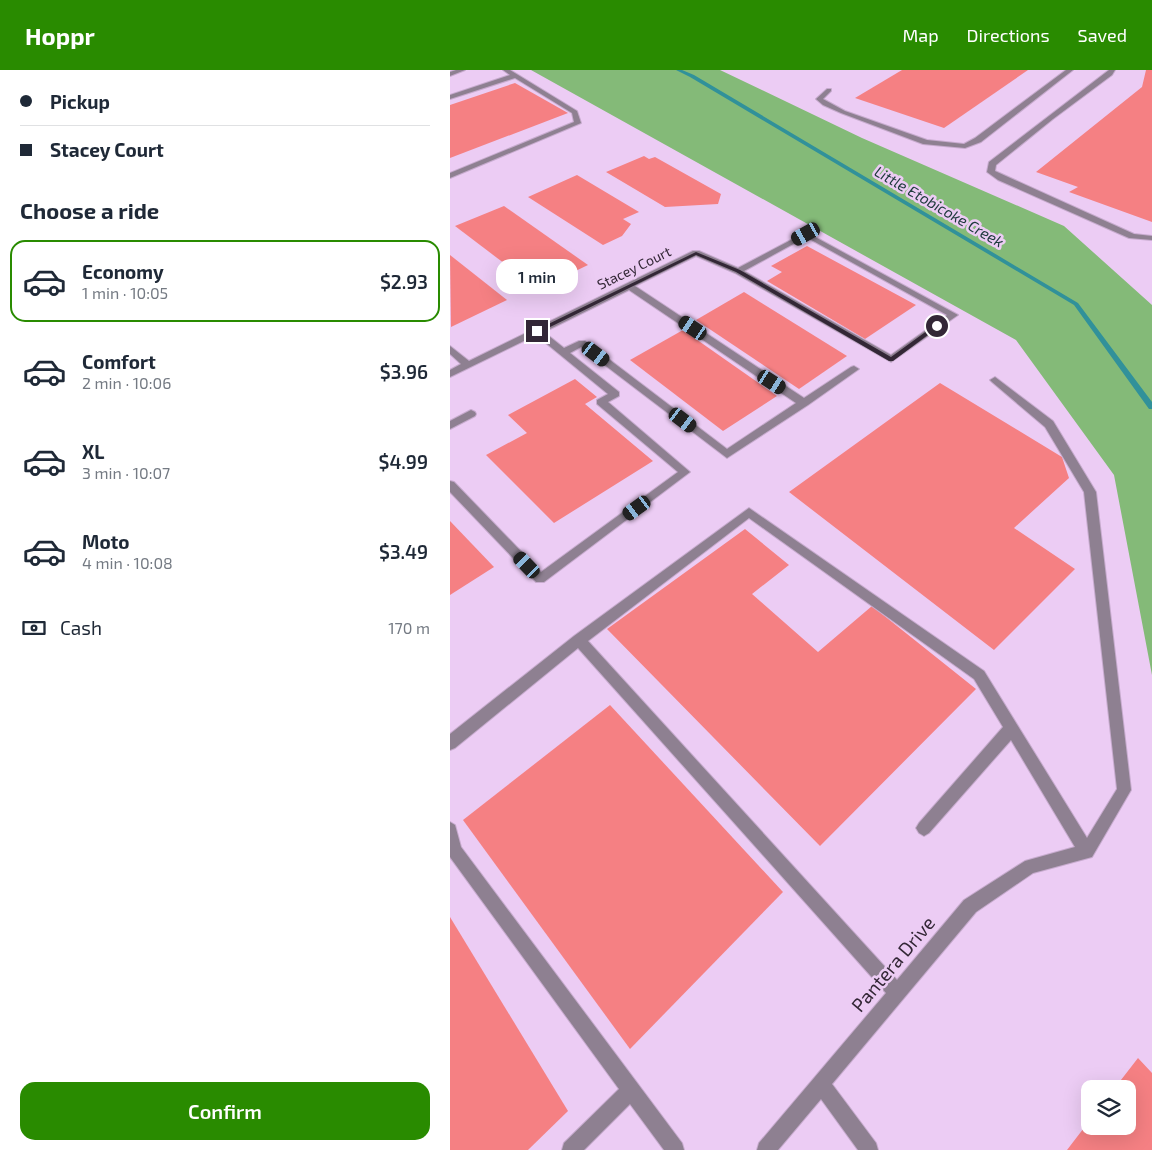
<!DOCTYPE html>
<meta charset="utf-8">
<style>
:root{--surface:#fff;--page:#f6f6f7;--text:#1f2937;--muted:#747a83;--line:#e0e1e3;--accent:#298b00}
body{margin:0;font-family:"Exo 2",sans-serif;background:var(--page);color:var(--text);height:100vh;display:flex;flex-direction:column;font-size:19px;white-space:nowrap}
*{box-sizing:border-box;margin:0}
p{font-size:16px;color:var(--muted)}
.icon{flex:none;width:28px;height:28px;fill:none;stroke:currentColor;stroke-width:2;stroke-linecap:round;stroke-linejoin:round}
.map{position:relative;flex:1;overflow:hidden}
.panel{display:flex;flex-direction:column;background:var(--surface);width:450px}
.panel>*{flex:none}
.guide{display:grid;align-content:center;height:110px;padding:0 20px;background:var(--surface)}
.buttons{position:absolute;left:631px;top:1010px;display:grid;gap:10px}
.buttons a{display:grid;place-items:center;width:55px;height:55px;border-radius:10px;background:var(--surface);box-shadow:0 5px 20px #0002;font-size:25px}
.end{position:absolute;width:22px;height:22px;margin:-11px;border:6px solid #332736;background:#fff;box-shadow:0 0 0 2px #fff}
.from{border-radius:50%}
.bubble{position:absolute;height:35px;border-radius:15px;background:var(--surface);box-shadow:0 5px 20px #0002;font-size:16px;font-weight:600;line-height:35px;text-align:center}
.car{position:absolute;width:15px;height:30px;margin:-15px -8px;border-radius:6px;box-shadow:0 0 4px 1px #0007;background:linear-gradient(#222 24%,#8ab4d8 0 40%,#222 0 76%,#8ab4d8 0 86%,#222 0)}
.guide b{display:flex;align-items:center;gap:18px;height:48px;font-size:19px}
.guide b+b{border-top:1px solid var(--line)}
.guide i{width:12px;height:12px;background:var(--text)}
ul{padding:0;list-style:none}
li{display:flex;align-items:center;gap:15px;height:82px;margin:0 10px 8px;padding:0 10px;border:2px solid transparent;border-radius:15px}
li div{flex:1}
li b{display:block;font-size:19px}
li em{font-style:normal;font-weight:600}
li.current{border-color:var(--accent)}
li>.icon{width:45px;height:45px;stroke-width:1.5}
h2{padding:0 20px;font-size:22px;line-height:60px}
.pay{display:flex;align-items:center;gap:12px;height:55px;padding:0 20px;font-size:19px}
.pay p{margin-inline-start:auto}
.button{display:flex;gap:10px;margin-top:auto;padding:10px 20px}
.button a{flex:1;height:58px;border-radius:15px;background:var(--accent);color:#fff;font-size:20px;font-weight:600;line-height:58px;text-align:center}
header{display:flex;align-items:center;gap:30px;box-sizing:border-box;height:70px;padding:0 25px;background:var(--accent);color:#fff}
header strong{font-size:24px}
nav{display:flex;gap:28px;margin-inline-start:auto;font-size:18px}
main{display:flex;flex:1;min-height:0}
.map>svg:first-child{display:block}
.green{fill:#84ba78}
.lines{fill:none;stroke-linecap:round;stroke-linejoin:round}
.stream{fill:#31919a;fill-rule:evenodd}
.building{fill:#f58083}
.minor-casing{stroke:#c7abce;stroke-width:2}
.minor{fill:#8e8091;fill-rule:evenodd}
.route{fill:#332736}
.labels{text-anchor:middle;stroke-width:5;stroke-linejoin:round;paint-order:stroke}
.far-street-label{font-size:14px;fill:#332736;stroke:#ecccf4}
.far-water-label{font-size:15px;font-style:italic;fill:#1e3a3c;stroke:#ecccf4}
.near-street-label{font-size:19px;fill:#332736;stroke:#ecccf4}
</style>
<header>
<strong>Hoppr</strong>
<nav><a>Map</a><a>Directions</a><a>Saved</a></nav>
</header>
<main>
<section class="panel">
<div class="guide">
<b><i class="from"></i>Pickup</b>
<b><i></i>Stacey Court</b>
</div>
<h2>Choose a ride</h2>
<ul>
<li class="current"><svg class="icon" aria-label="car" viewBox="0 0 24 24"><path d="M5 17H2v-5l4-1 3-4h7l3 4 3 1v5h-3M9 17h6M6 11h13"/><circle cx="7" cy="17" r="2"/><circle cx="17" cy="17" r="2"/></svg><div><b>Economy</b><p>1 min · 10:05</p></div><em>$2.93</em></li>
<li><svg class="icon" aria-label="car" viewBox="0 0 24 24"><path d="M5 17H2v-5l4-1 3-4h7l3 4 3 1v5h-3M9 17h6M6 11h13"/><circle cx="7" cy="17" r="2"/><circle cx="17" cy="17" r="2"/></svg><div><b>Comfort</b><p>2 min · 10:06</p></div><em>$3.96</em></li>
<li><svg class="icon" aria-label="car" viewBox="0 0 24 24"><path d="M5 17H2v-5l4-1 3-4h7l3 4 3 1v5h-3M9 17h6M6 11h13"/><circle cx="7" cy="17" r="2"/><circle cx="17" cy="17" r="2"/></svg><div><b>XL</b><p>3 min · 10:07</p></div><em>$4.99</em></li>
<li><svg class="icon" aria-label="car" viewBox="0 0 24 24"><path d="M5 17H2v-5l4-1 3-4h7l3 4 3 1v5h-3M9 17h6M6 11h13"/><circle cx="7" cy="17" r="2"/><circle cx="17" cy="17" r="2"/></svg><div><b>Moto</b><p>4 min · 10:08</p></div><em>$3.49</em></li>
</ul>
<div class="pay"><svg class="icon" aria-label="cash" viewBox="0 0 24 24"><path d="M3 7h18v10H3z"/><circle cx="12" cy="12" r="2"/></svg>Cash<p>170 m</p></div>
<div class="button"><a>Confirm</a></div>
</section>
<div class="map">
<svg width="702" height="1080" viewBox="0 0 702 1080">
<rect width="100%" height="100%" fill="#ecccf4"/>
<path class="green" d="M81 0H270L412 68 614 156 702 235V605L664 405 566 270Z"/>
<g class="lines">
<path class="stream" d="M226 0H232L244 5 628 233 702 332V339H699L624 235 240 7Z"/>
</g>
<g class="building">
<path d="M452 0H578L494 58 405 28Z"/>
<path d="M696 0H702V152L619 122 628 117 586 102 692 17Z"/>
<path d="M65 13 118 43 0 88V35Z"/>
<path d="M194 86 199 89 205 87 271 124 268 134 215 137 156 102Z"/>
<path d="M127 105 189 142 173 149 181 154 172 166 153 175 78 127Z"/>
<path d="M54 136 138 195 88 219 5 156Z"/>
<path d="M357 176 466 235 415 269 317 211 332 202 321 196Z"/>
<path d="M0 185 57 230 1 257Z"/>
<path d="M294 222 397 286 349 319 246 250Z"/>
<path d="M233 260 327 326 273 361 180 290Z"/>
<path d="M125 309 147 327 135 334 203 391 104 453 36 385 77 363 58 345Z"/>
<path d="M490 313 612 387 619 408 564 458 625 499 544 580 339 422Z"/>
<path d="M0 451 44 497 0 525Z"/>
<path d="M295 459 339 495 302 524 368 582 422 536 526 619 370 776 157 559Z"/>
<path d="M160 635 333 822 180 979 13 750Z"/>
<path d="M0 847 118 1041 78 1080H0Z"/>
<path d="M688 988 702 1003V1080H617L640 1050V1056H678V1019H664Z"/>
</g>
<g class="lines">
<g class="minor-casing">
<g id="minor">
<path d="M6 0H15L0 6V2Z"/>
<path d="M53 0H60L127 41 131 53 0 108V103L124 52 122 43 65 8 0 29V25L60 5Z"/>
<path d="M616 0H623L531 72 515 78 473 74 391 43 373 35 366 29 377 19H381V21L373 29 395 41 477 70 514 74 525 68Z"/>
<path d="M659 0H665L662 5 603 49 546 95 545 101 684 164 702 166V170L679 168 548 110 537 102 539 92Z"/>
<path d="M356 162 508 245 441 292 285 203 246 186 185 216 354 328 401 297 404 296 409 299 358 335 277 388 131 277 120 283 169 322V326L158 332 240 402 94 512H86L0 422V411L4 412 91 502 228 402 147 334V330L158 324 86 265 0 307V300L11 294 0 284V276L19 291 243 181H249L288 198ZM356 167 497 245 441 285 294 201ZM179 220 346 333 277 379 135 271H129L114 278 94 262Z"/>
<path d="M545 307 603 351 646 422 681 720 642 787 583 803 526 842 382 1014 426 1073 428 1080H408L371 1029 328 1080H307L309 1073 436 923 128 578 5 678 0 680V664L124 566 299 438 534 601 637 768 667 719 634 422 595 357 542 312 540 310ZM299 448 524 609 553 657 469 753 466 758 469 763 474 766 479 763 561 670 625 777 575 791 514 830 447 910 138 571Z"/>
<path d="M21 340 25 342 26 344 25 346 0 359V351Z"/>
<path d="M0 752 5 755 11 777 232 1073 234 1080H214L180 1034 134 1080H112L114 1073 169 1019 0 787Z"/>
</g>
</g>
<use href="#minor" class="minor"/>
</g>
<path class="route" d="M246 182 290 200 441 287 485 255 490 256 443 291H439L286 202 246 185 90 262 84 261Z"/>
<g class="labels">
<g class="far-street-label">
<text transform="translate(184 198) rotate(-26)" y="5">Stacey Court</text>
</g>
<g class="far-water-label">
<text transform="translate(489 137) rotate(30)" y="5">Little Etobicoke Creek</text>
</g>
<g class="near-street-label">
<text transform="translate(443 894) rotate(-50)" y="7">Pantera Drive</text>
</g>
</g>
</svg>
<div class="buttons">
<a><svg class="icon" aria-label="layers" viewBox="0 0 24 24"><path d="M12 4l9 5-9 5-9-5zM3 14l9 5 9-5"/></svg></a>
</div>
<i class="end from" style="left:487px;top:256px"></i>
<i class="end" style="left:87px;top:261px"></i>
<div class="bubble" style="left:46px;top:189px;width:82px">1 min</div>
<i class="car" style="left:356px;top:164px;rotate:241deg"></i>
<i class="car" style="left:243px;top:258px;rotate:304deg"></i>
<i class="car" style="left:146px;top:284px;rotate:127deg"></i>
<i class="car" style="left:322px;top:312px;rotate:123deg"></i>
<i class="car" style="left:233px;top:350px;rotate:127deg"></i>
<i class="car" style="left:187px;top:438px;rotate:234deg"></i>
<i class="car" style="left:77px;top:495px;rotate:316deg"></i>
</div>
</main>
